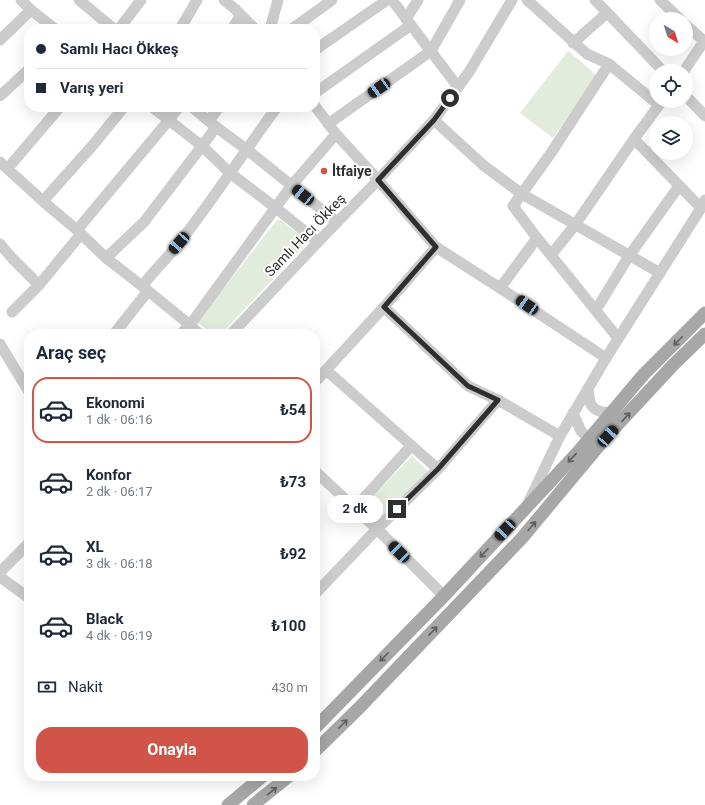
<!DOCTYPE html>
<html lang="tr">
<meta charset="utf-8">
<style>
:root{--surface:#fff;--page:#f6f6f7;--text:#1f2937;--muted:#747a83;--line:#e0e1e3;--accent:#d05548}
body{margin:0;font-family:Roboto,sans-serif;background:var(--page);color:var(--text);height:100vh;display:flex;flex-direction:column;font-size:15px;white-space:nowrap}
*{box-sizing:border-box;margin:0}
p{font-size:13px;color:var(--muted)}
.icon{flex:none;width:22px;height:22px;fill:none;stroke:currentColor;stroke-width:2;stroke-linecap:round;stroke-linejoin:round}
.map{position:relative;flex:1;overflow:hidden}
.panel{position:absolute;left:24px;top:329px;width:296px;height:452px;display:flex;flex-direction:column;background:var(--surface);border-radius:16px;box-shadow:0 4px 16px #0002}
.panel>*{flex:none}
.banner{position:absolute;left:24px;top:24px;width:296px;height:88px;border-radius:16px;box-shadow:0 4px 16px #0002;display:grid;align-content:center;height:88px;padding:0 12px;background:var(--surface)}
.needle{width:26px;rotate:142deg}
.tools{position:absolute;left:649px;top:12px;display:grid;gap:8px}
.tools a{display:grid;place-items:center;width:44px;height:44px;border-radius:50%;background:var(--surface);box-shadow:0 4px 16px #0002;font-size:20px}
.end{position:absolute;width:18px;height:18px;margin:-9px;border:5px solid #2f2f2f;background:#fff;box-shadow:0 0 0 2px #fff}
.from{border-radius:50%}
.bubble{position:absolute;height:28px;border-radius:14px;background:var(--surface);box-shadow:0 4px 16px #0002;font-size:13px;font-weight:700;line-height:28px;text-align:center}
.car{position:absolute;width:12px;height:24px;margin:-12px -6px;border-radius:5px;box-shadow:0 0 3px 1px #0007;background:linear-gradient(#222 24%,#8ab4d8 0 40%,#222 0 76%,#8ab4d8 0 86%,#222 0)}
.banner b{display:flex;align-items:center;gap:14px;height:38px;font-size:15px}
.banner b+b{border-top:1px solid var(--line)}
.banner i{width:10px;height:10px;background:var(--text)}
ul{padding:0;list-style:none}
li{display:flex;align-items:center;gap:12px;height:66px;margin:0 8px 6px;padding:0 4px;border:2px solid transparent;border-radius:16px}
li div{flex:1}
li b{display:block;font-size:15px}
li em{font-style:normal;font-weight:700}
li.current{border-color:var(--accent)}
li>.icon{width:36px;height:36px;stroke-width:1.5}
h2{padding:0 12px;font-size:18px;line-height:48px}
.pay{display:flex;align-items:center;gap:10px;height:44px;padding:0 12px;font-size:15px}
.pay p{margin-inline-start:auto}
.action{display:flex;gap:8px;margin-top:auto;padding:8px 12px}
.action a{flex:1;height:46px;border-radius:16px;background:var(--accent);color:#fff;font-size:16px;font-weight:700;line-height:46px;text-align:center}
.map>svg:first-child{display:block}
.green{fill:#e3ebdf}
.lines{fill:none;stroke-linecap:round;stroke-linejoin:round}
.minor{stroke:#ccc;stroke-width:11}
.major{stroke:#a7a7a7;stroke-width:13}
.oneway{stroke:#5f5f5f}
.route{stroke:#2f2f2f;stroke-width:5}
.poi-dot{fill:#d05548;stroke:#fff;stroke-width:1.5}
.labels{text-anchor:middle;stroke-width:4;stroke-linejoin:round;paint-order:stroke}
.poi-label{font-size:14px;font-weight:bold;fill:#2f2f2f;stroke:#fff;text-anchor:start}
.street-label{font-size:14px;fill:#2f2f2f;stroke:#fff}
</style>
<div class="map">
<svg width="705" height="805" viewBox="0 0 705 805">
<rect width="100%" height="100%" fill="#fff"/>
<g class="green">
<path d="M568 51 578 59 597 76 553 138 520 113Z"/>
<path d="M278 219 282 221 308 242 221 334H213L197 322Z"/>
<path d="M412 456 430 473 383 521 365 504Z"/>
</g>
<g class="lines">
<g class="minor">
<path d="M21 0 31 10 55 29"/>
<path d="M79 0 114 29"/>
<path d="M224 0 235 9 255 29"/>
<path d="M392 0 458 87"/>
<path d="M527 0 587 54 609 64 659 105"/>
<path d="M595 0 663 71"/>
<path d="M660 0 680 19"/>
<path d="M406 19 418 0"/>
<path d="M119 29 141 0"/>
<path d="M180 29 197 0"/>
<path d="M232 29 241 15"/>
<path d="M270 29 278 0"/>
<path d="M292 29 332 0"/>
<path d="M0 40 31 10"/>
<path d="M573 43 607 13"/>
<path d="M315 50 387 0"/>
<path d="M609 64 551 153 513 206 537 238 618 338"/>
<path d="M684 71 704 41 686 25"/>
<path d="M315 93 411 25"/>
<path d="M0 96 29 69"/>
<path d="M686 96 705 116"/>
<path d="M315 106 336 134 378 180 436 247 500 288 606 358"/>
<path d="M152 107 202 146 230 173 276 208 318 242"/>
<path d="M192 107 216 127 246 149 337 222"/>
<path d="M434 120 483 165 522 194 660 273"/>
<path d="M209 121 219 107"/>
<path d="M328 124 431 51 460 0"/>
<path d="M634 139 701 208"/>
<path d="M0 162 45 203 77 230 106 258 142 286 190 325 199 334"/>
<path d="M8 168 60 107"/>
<path d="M43 201 93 145 124 107"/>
<path d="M77 230 169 120 179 107"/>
<path d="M0 244 12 258 39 285"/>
<path d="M551 255 575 225 634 139 662 101"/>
<path d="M106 258 144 222 202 146 216 127"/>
<path d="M142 286C154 271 168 257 180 242 214 198 244 152 277 107"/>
<path d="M500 288 537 238"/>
<path d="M384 307 468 386 498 400 560 436"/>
<path d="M596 310 629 256 679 186"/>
<path d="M12 312 39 285 81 234"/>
<path d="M114 334 148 291"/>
<path d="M181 334 190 325 292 185 336 134"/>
<path d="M231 334 318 242 378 180 434 120 469 72 512 0"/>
<path d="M0 344 29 392"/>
<path d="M326 370 438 469"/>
<path d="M315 382 384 307 436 247"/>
<path d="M588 389C589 393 589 398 590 402 593 412 604 413 612 412"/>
<path d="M573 413 581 431 594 444"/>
<path d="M315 471 377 529 444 596"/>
<path d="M529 501 560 436 606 358 701 208 705 200"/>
<path d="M355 508 411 446"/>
<path d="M0 572 29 543"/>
<path d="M0 577 29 598"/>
<path d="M315 594 377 529 438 469 498 400"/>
</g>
<g class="major">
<path d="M315 728 444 596 578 452 644 374 705 313"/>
<path d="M315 751 359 708 522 538 607 436 673 365 705 334"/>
<path d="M228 805 263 776"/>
<path d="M253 805 289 776"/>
</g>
</g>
<defs><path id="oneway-shaft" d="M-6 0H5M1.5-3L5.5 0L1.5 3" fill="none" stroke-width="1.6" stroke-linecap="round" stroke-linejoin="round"/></defs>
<g class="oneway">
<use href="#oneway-shaft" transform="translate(678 341) rotate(135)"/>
<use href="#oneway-shaft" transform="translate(626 417) rotate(-47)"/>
<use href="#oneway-shaft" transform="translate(572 458) rotate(133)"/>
<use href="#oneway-shaft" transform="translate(532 526) rotate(-50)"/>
<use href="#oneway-shaft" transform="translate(484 553) rotate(133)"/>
<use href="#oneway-shaft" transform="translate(433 631) rotate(-46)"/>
<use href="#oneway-shaft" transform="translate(384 657) rotate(134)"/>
<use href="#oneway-shaft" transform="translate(343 724) rotate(-45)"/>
<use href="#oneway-shaft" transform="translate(272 791) rotate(-39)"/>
</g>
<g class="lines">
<path class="route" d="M397 509 438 469 498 400 468 386 384 307 436 247 378 180 434 120 450 98"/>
</g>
<circle class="poi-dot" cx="324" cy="171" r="4"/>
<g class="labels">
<g class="poi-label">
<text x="332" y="176">İtfaiye</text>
</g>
<g class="street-label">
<text transform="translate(305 235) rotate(-46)" y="5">Samlı Hacı Ökkeş</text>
</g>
</g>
</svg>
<div class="tools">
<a><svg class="needle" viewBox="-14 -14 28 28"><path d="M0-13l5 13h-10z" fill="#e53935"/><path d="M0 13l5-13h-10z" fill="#747a83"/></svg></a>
<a><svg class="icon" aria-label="locate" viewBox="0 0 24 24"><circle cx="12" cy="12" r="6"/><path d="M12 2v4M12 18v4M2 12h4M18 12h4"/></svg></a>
<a><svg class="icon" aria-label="layers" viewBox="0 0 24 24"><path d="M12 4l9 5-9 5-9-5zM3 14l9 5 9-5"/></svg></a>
</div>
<i class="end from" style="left:450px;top:98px"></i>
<i class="end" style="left:397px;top:509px"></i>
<div class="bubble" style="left:327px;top:495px;width:56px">2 dk</div>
<i class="car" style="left:379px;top:88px;rotate:235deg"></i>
<i class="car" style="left:303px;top:195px;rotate:309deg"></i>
<i class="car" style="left:179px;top:243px;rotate:221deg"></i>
<i class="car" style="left:527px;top:305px;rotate:304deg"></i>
<i class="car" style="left:608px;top:436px;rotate:42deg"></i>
<i class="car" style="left:505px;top:530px;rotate:223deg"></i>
<i class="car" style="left:399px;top:552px;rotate:315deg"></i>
<div class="banner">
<b><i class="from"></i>Samlı Hacı Ökkeş</b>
<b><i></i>Varış yeri</b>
</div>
<section class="panel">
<h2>Araç seç</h2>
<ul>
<li class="current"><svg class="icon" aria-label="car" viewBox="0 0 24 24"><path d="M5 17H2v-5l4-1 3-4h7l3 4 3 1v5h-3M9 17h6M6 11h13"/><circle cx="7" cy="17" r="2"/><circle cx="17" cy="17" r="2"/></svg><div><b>Ekonomi</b><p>1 dk · 06:16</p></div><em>₺54</em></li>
<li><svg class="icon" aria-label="car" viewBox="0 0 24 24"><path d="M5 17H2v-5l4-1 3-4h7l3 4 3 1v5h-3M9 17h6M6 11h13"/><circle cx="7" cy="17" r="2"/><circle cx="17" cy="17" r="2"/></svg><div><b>Konfor</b><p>2 dk · 06:17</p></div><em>₺73</em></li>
<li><svg class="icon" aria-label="car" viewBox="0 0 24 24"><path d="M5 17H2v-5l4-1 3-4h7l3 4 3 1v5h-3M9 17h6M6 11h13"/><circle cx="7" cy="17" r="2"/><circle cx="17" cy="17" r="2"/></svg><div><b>XL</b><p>3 dk · 06:18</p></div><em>₺92</em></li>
<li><svg class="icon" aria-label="car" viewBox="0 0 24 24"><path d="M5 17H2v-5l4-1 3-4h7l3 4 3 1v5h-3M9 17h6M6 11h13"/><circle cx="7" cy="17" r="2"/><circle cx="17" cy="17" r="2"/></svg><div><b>Black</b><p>4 dk · 06:19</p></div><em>₺100</em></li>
</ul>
<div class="pay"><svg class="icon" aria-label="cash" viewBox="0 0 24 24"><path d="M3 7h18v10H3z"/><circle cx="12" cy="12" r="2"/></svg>Nakit<p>430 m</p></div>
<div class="action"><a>Onayla</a></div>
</section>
</div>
